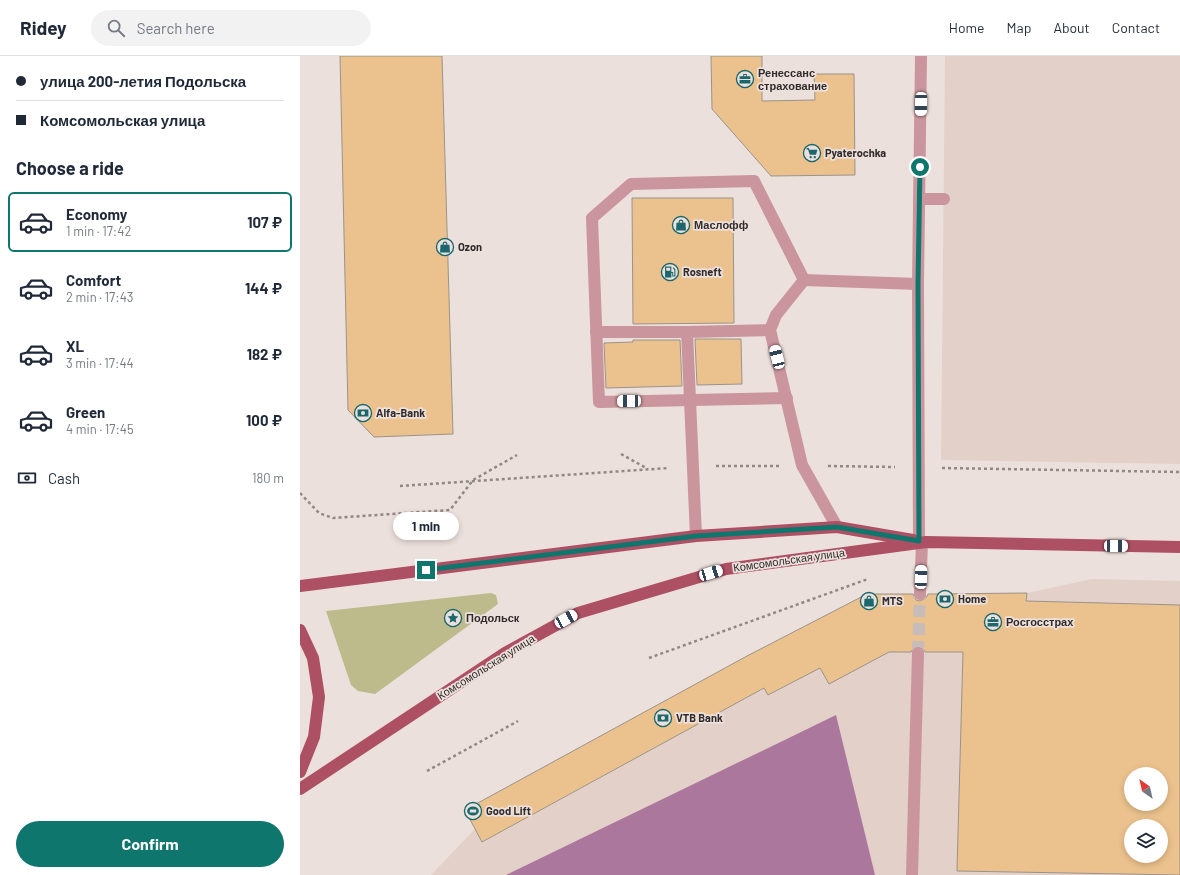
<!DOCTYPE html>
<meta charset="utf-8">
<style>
:root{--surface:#fff;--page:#f2f2f3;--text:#1f2937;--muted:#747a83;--line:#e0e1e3;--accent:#0f766e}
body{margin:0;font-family:Barlow,sans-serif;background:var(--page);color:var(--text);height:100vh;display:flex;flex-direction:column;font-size:15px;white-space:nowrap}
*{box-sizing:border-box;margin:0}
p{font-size:13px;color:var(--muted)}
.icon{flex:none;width:22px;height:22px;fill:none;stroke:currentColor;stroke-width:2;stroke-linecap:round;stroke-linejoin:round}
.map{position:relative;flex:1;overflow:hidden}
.panel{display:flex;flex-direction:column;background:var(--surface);width:300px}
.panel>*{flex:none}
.banner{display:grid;align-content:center;height:88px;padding:0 16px;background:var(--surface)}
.needle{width:26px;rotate:326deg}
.buttons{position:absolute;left:824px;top:711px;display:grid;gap:8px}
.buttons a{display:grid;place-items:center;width:44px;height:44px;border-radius:50%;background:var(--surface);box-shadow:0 2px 6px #0003;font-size:20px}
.end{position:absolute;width:18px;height:18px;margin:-9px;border:5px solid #0f766e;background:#fff;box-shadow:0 0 0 2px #fff}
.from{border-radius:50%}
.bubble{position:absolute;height:28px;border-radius:14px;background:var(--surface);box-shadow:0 2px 6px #0003;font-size:13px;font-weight:700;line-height:28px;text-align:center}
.car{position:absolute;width:12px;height:24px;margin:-12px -6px;border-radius:5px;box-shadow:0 0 3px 1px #0007;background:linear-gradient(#fff 24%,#345 0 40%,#fff 0 76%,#345 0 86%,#fff 0)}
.banner b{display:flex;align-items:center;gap:14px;height:38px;font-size:15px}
.banner b+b{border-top:1px solid var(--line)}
.banner i{width:10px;height:10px;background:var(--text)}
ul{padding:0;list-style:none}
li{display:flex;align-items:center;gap:12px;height:60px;margin:0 8px 6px;padding:0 8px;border:2px solid transparent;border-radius:6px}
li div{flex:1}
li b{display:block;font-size:15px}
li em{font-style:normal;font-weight:700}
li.on{border-color:var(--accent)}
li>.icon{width:36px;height:36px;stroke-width:1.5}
h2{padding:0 16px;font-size:18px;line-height:48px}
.pay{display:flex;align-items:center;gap:10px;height:44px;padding:0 16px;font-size:15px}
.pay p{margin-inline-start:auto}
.button{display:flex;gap:8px;margin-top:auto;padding:8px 16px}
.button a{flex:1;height:46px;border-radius:24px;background:var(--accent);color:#fff;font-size:16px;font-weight:700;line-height:46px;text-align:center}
header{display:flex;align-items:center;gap:24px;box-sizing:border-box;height:56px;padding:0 20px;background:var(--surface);border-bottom:1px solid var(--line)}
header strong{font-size:19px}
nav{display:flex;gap:22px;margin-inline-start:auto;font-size:14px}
.search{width:280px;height:36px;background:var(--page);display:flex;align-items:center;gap:10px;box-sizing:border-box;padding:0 14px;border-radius:22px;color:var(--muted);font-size:15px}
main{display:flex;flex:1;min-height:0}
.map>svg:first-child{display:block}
.built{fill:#e3d0c8;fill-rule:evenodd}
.green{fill:#bdba8c}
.water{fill:#ab779d}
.building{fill:#ebc28d;stroke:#9a938b;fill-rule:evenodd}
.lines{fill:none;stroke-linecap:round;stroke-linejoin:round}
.minor-tunnel{stroke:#c7bcb9;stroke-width:12;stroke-dasharray:12 6;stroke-linecap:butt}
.path{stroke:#908885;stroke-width:2.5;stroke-dasharray:3 3;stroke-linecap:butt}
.minor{stroke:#ca959d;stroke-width:12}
.major{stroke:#ad5063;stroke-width:12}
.route{stroke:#0f766e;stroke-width:5}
.labels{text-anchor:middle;stroke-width:3.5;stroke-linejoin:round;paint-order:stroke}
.poi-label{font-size:11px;font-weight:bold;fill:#312c2b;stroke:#ece0dc;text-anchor:start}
.street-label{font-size:11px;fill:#312c2b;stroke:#ece0dc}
</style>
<header>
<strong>Ridey</strong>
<div class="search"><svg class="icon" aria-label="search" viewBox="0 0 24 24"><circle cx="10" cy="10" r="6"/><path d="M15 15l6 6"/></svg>Search here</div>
<nav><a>Home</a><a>Map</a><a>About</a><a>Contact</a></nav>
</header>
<main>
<section class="panel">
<div class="banner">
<b><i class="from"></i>улица 200-летия Подольска</b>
<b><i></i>Комсомольская улица</b>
</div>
<h2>Choose a ride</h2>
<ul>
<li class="on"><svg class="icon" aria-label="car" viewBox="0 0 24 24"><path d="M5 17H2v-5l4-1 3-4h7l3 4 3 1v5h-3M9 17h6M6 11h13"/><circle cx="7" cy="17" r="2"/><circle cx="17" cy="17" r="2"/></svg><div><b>Economy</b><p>1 min · 17:42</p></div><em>107 ₽</em></li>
<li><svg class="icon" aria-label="car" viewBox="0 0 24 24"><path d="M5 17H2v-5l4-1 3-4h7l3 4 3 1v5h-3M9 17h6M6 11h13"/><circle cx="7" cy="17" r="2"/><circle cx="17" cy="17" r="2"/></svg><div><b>Comfort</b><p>2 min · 17:43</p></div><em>144 ₽</em></li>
<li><svg class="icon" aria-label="car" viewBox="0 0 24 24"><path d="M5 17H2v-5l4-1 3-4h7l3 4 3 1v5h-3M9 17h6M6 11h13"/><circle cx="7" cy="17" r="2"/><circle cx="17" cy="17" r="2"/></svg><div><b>XL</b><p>3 min · 17:44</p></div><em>182 ₽</em></li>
<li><svg class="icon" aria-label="car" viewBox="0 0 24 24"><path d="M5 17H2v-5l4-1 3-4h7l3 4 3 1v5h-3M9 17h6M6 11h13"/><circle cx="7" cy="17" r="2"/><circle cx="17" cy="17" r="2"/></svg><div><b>Green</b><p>4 min · 17:45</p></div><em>100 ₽</em></li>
</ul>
<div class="pay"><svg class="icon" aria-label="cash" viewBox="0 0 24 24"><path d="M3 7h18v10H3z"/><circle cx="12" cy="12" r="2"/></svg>Cash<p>180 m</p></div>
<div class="button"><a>Confirm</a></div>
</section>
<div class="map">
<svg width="880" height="819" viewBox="0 0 880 819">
<rect width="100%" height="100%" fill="#ece0dc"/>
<g class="built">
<path d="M645 0H880V408L641 404Z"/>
<path d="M792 523 880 525V819H131L175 773 183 786 464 632 469 639 520 612 529 628 589 596H725L727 537ZM831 718H861V748H831ZM831 770H861V800H831Z"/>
</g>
<path class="green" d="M191 537 196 539 198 548 75 638 58 635 51 629 26 555Z"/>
<path class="water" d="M536 659 575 819H206Z"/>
<g class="building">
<path d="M40 0H142L153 378 74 381 48 354Z"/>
<path d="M411 0H462V45L515 44 514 18H554L555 119 471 120 412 53Z"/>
<path d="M332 142H433L434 267 333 268Z"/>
<path d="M395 283H441L442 328 397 329Z"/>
<path d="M333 284H380L382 330 306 332 304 287 333 286Z"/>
<path d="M727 537 726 545 880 549V819L657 815 663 596H625L622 591 619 590 614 591 611 596H589L529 628 520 612 468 639 464 632 182 786 165 754 447 600 567 538H613L616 544 620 545 626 542 628 538ZM831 718H861V748H831ZM831 770H861V800H831Z"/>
</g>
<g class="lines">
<path class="minor-tunnel" d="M618 597 620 538"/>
<g class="path">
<path d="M321 398 348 413"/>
<path d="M416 410H479"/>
<path d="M528 410 595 411"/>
<path d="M642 412 880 416"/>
<path d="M100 430 369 412"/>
<path d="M0 437 19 457 33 462 150 454 173 424 217 399"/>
<path d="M349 602 568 523"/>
<path d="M127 715 218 665"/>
</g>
<g class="minor">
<path d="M619 143H644"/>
<path d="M504 224 476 259 470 274 502 409 537 471"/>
<path d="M504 224 618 228"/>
<path d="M296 276H387"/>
<path d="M487 342 299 346 292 162 331 128 454 125 504 224"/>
<path d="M396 480 387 276 470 274"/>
<path d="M619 485 618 228 621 0"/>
<path d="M620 538 622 487"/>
<path d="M612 819 618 597"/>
</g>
<g class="major">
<path d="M0 530 396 480 537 471 613 484"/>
<path d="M0 574 13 602 19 641 14 681 0 716"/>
<path d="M0 733 205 597 278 557 426 513 626 486 880 491"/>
</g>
</g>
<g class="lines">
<path class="route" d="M126 514 396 480 537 471 619 485 618 228 620 111"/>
</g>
<defs>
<g id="office-ring" transform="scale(0.9)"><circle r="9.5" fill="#ece0dc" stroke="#1a686d" stroke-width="1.5"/><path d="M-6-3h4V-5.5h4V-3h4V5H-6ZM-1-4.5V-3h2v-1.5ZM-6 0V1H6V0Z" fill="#1a686d"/></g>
<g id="supermarket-ring" transform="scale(0.9)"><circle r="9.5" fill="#ece0dc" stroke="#1a686d" stroke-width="1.5"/><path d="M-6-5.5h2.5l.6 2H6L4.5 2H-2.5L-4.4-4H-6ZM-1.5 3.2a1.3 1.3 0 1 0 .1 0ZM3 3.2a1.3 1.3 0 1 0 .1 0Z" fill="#1a686d"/></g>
<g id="shop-ring" transform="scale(0.9)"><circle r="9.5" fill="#ece0dc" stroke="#1a686d" stroke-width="1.5"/><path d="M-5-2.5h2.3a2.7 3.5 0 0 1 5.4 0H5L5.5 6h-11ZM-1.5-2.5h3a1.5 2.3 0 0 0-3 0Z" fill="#1a686d"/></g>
<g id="fuel-ring" transform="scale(0.9)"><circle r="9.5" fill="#ece0dc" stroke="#1a686d" stroke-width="1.5"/><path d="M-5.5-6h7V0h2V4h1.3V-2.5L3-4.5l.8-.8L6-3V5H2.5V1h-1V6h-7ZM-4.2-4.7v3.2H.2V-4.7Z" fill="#1a686d"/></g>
<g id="bank-ring" transform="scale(0.9)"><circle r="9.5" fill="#ece0dc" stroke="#1a686d" stroke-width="1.5"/><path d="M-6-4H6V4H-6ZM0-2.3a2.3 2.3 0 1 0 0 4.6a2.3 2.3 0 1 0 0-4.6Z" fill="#1a686d"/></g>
<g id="sight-ring" transform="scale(0.9)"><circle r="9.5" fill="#ece0dc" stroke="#1a686d" stroke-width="1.5"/><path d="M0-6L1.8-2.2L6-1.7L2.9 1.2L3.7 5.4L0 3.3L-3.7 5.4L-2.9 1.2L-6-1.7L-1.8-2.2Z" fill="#1a686d"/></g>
<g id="stadium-ring" transform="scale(0.9)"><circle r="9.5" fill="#ece0dc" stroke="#1a686d" stroke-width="1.5"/><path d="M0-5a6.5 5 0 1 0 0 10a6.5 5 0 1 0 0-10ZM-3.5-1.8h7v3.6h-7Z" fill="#1a686d"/></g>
</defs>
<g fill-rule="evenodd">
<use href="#office-ring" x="445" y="23"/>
<use href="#supermarket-ring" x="512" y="97"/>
<use href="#shop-ring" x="381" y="169"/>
<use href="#shop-ring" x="145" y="191"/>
<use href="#fuel-ring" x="370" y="216"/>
<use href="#bank-ring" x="63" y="357"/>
<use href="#bank-ring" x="645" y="543"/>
<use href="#shop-ring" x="569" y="545"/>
<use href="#sight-ring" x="153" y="562"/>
<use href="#office-ring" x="693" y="566"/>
<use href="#bank-ring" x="363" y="662"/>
<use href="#stadium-ring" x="173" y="755"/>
</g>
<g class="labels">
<g class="poi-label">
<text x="458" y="21">Ренессанс<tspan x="458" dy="13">страхование</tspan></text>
<text x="525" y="101">Pyaterochka</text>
<text x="394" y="173">Маслофф</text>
<text x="158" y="195">Ozon</text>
<text x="383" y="220">Rosneft</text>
<text x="76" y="361">Alfa-Bank</text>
<text x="658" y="547">Home</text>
<text x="582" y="549">MTS</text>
<text x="166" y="566">Подольск</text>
<text x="706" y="570">Росгосстрах</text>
<text x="376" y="666">VTB Bank</text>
<text x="186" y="759">Good Lift</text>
</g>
<g class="street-label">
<text transform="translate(489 504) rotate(-8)" y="4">Комсомольская улица</text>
<text transform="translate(186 611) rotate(-32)" y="4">Комсомольская улица</text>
</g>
</g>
</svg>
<div class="buttons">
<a><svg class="needle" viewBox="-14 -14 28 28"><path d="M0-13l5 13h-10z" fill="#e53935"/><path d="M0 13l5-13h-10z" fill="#747a83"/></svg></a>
<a><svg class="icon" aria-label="layers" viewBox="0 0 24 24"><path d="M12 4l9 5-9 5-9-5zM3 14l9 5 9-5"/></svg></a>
</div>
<i class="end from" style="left:620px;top:111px"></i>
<i class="end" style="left:126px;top:514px"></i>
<div class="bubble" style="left:93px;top:456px;width:66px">1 min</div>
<i class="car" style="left:621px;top:48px;rotate:181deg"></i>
<i class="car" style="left:477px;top:301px;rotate:346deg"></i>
<i class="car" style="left:329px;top:345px;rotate:269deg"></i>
<i class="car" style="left:816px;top:490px;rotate:91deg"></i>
<i class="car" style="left:411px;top:517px;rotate:73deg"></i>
<i class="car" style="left:621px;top:521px;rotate:2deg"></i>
<i class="car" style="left:266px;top:563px;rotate:61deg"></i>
</div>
</main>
